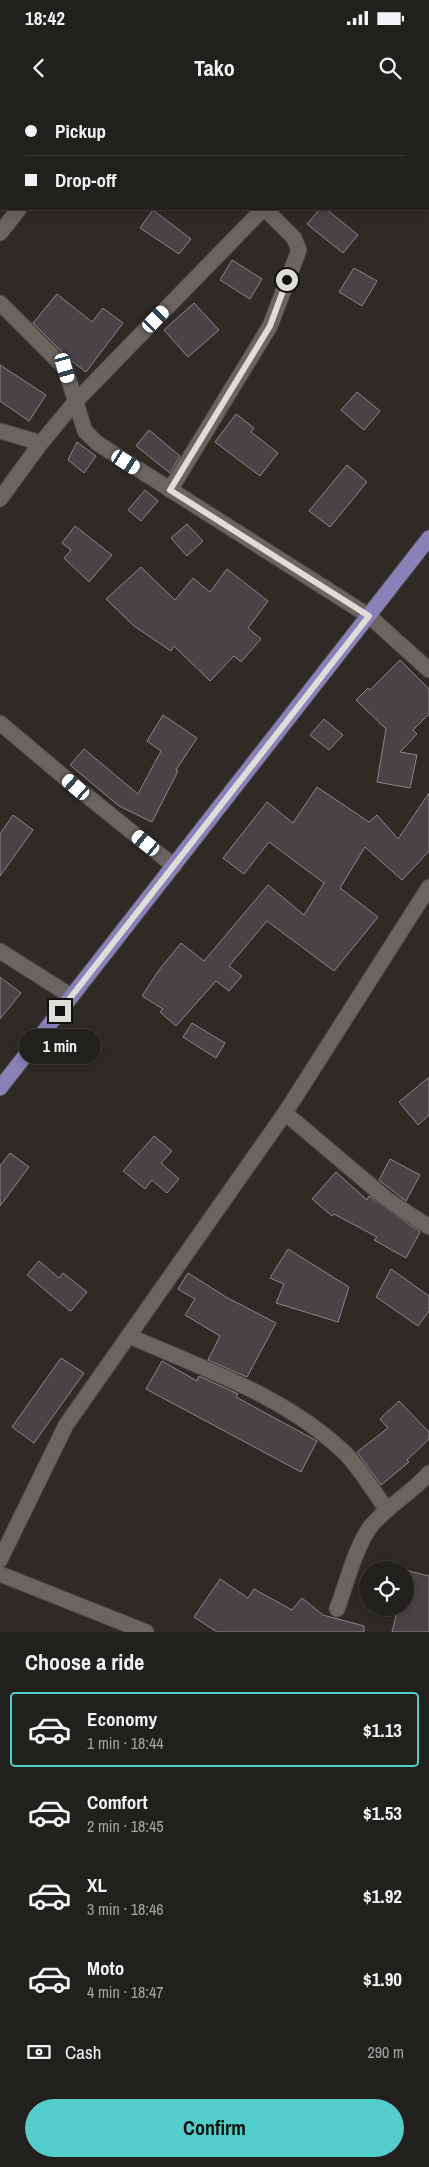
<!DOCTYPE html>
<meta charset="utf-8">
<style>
:root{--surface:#22201c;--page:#2e2d29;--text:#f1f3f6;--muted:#a2a3a3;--line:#3f3e3b;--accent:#53cdcb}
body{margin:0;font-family:"Archivo Narrow",sans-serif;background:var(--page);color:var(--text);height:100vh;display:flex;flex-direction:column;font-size:19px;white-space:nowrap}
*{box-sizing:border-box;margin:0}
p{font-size:16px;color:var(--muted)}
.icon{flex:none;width:28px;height:28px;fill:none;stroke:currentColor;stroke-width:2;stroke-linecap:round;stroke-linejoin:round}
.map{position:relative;height:1532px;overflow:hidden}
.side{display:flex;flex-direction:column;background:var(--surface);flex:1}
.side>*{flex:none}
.top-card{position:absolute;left:0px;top:0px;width:430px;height:110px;box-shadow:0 2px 12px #0003,0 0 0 1px var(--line);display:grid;align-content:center;height:110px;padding:0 25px;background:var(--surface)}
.tools{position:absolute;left:359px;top:1461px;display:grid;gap:10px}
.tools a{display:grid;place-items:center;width:55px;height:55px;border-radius:50%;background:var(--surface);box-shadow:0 2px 12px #0003,0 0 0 1px var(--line);font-size:25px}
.end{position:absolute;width:22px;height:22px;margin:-11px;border:6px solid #dfddda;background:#111;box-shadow:0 0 0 2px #111}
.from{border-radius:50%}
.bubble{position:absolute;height:35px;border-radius:18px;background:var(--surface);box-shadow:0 2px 12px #0003,0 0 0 1px var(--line);font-size:16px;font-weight:800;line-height:35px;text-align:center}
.car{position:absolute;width:15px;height:30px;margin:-15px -8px;border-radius:6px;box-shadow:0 0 4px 1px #0007;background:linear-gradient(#fff 24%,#345 0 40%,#fff 0 76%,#345 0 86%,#fff 0)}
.top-card b{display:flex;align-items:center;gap:18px;height:48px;font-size:19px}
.top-card b+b{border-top:1px solid var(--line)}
.top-card i{width:12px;height:12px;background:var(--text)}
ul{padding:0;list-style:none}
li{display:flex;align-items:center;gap:15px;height:75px;margin:0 10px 8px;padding:0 15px;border:2px solid transparent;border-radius:5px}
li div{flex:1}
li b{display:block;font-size:19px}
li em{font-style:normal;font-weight:800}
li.active{border-color:var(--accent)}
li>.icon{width:45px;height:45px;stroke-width:1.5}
h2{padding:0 25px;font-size:22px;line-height:60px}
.pay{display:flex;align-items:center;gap:12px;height:55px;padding:0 25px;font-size:19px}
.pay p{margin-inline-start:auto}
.button{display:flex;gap:10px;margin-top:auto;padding:10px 25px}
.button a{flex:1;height:58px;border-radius:30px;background:var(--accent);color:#111;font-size:20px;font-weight:800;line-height:58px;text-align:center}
.status{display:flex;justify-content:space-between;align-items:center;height:35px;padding:0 25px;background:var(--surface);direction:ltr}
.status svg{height:14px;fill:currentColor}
header{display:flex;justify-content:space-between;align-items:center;height:65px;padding:0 25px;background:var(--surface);font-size:22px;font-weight:800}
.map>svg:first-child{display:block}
.building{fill:#484346;stroke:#8c868a}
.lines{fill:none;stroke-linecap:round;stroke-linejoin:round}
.street-casing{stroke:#4a4744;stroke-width:17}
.primary-casing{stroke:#4a4744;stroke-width:17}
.street{stroke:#6a6561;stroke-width:15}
.primary{stroke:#8b81b9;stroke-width:15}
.route{stroke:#dfddda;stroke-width:6}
</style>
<div class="status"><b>18:42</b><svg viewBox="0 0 49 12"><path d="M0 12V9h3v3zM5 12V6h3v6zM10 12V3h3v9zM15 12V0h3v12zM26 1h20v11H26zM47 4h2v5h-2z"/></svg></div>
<header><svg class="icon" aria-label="back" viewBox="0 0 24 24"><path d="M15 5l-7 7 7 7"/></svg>Tako<svg class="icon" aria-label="search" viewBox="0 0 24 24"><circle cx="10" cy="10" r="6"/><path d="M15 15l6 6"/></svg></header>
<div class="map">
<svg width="429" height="1532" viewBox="0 0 429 1532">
<rect width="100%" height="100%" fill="#2e2a26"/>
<g class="building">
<path d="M320 109H326L358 135 343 153 307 124Z"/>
<path d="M153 110 191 139 179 154 140 128Z"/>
<path d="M232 160 262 179 250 199 220 180Z"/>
<path d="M354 168 377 181 362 206 339 192Z"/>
<path d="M57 194 92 222 103 208 123 223 86 272 69 259 33 223Z"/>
<path d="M194 203 219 230 188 257 164 230Z"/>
<path d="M0 265 46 295 29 321 0 301Z"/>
<path d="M357 292 380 311 364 330 341 310Z"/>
<path d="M236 314 254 328 251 332 278 353 260 376 215 342Z"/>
<path d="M149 330 180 356 170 373 136 346Z"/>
<path d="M77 342 96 356 84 373 68 360Z"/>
<path d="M347 365 367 382 330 427 309 411Z"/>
<path d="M145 390 158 401 141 421 128 410Z"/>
<path d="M187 424 203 441 187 456 171 438Z"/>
<path d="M75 426 112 455 89 482 64 458 71 450 62 443Z"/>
<path d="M141 467 175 500 193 478 210 492 227 469 268 501 248 528 261 539 241 562 234 556 210 581 174 546 171 551 134 526 106 499Z"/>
<path d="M400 560 429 589V614L413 630 417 634 400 652 417 655 410 688 377 682 386 629 356 600 368 588 370 590Z"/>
<path d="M163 615 197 638 176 670 178 671 152 722 119 706 70 665 84 649 138 694 161 651 147 641Z"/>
<path d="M324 619 343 635 329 650 310 635Z"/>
<path d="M317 687 369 722 377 715 398 739 429 693V751L402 780 365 747 340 788 378 817 334 871 267 821 229 866 242 876 229 891 216 881 176 926 160 912 163 909 142 896 159 870 181 843 204 861 268 785 304 815 324 783 269 742 244 774 223 758 267 702 293 723Z"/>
<path d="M13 715 33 730 0 776V734Z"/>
<path d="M0 877 21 893 0 919Z"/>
<path d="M192 923 225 943 216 958 183 937Z"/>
<path d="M429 977V1015L418 1025 399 1002Z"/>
<path d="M154 1036 172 1051 161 1063 179 1079 167 1093 152 1080 145 1089 123 1071Z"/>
<path d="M10 1053 29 1067 0 1106V1066Z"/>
<path d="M390 1059 420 1075 406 1101 379 1080Z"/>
<path d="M336 1072 367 1100 369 1096 420 1132 406 1158 374 1140 377 1137 334 1114 332 1116 312 1099Z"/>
<path d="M288 1149 349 1187 338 1222 276 1203 284 1184 270 1178Z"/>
<path d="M39 1161 59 1178 63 1173 87 1192 72 1210 70 1211 27 1175Z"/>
<path d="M391 1169 429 1196V1211L418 1226 376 1197Z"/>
<path d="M188 1173 226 1197 276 1223 247 1277 208 1260 220 1236 185 1215 195 1199 178 1189Z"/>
<path d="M61 1258 84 1273 34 1343 12 1327Z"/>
<path d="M162 1261 197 1281 199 1276 238 1294 236 1297 317 1341 301 1372 146 1289Z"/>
<path d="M399 1301 429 1332V1339L407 1360 409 1362 381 1385 357 1352 388 1328 380 1319Z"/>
<path d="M405 1470 429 1476V1532H392L398 1508H405Z"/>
<path d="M220 1479 248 1498 254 1489 292 1510 302 1498 323 1515 364 1526V1532H217L194 1517Z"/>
</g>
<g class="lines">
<g class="street-casing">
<g id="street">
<path d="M105 1 106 0"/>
<path d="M356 1 357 0"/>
<path d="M0 133 19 109"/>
<path d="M0 203 65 268 85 331 97 343 369 516 429 570"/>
<path d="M0 331 41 343"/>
<path d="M170 390 270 226 299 150 294 138 265 109"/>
<path d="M0 399 41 343 75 302 263 109"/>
<path d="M0 623 76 687 174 766"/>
<path d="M0 851 71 896"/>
<path d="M285 1013 388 1100 429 1127"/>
<path d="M129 1236C204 1269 286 1296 346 1354 361 1370 374 1392 387 1410"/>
<path d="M0 1460 66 1325 285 1013 429 787"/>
<path d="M0 1474 146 1532"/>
<path d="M337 1509C346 1485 356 1445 371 1426 388 1405 412 1393 429 1373"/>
</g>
</g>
<g class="primary-casing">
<path id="primary" d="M0 988 429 438"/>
</g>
<use href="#street" class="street"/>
<use href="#primary" class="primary"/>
</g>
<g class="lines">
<path class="route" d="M60 911 369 516 170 390 270 226 287 180"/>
</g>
</svg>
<div class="tools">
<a><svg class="icon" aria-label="locate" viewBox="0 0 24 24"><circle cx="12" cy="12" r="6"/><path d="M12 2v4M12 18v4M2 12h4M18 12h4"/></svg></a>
</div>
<i class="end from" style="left:287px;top:180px"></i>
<i class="end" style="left:60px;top:911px"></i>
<div class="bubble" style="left:19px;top:929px;width:82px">1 min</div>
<i class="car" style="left:156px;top:219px;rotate:44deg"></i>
<i class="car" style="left:65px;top:268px;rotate:164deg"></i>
<i class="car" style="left:126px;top:362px;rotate:123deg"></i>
<i class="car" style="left:76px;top:687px;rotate:311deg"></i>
<i class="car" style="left:146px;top:743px;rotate:309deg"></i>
<div class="top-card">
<b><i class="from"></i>Pickup</b>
<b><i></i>Drop-off</b>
</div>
</div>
<section class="side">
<h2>Choose a ride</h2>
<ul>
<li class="active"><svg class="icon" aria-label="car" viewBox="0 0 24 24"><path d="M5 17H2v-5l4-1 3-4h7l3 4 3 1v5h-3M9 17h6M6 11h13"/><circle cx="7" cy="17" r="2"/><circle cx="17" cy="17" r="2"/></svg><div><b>Economy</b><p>1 min · 18:44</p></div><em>$1.13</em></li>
<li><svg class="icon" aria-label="car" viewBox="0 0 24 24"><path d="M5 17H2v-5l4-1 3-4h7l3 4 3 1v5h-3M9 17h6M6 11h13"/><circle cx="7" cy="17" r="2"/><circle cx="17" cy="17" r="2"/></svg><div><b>Comfort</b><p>2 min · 18:45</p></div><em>$1.53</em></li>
<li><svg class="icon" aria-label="car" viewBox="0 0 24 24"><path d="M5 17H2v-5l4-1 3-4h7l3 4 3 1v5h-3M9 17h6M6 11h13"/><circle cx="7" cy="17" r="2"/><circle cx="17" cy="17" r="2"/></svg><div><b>XL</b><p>3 min · 18:46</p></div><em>$1.92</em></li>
<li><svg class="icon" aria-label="car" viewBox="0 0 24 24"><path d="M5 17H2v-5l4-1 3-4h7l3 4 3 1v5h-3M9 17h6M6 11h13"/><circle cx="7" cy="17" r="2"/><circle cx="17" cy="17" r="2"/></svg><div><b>Moto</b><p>4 min · 18:47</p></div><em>$1.90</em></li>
</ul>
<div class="pay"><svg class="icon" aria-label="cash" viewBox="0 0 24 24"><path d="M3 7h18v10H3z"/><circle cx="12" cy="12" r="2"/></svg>Cash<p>290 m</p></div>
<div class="button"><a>Confirm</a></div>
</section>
